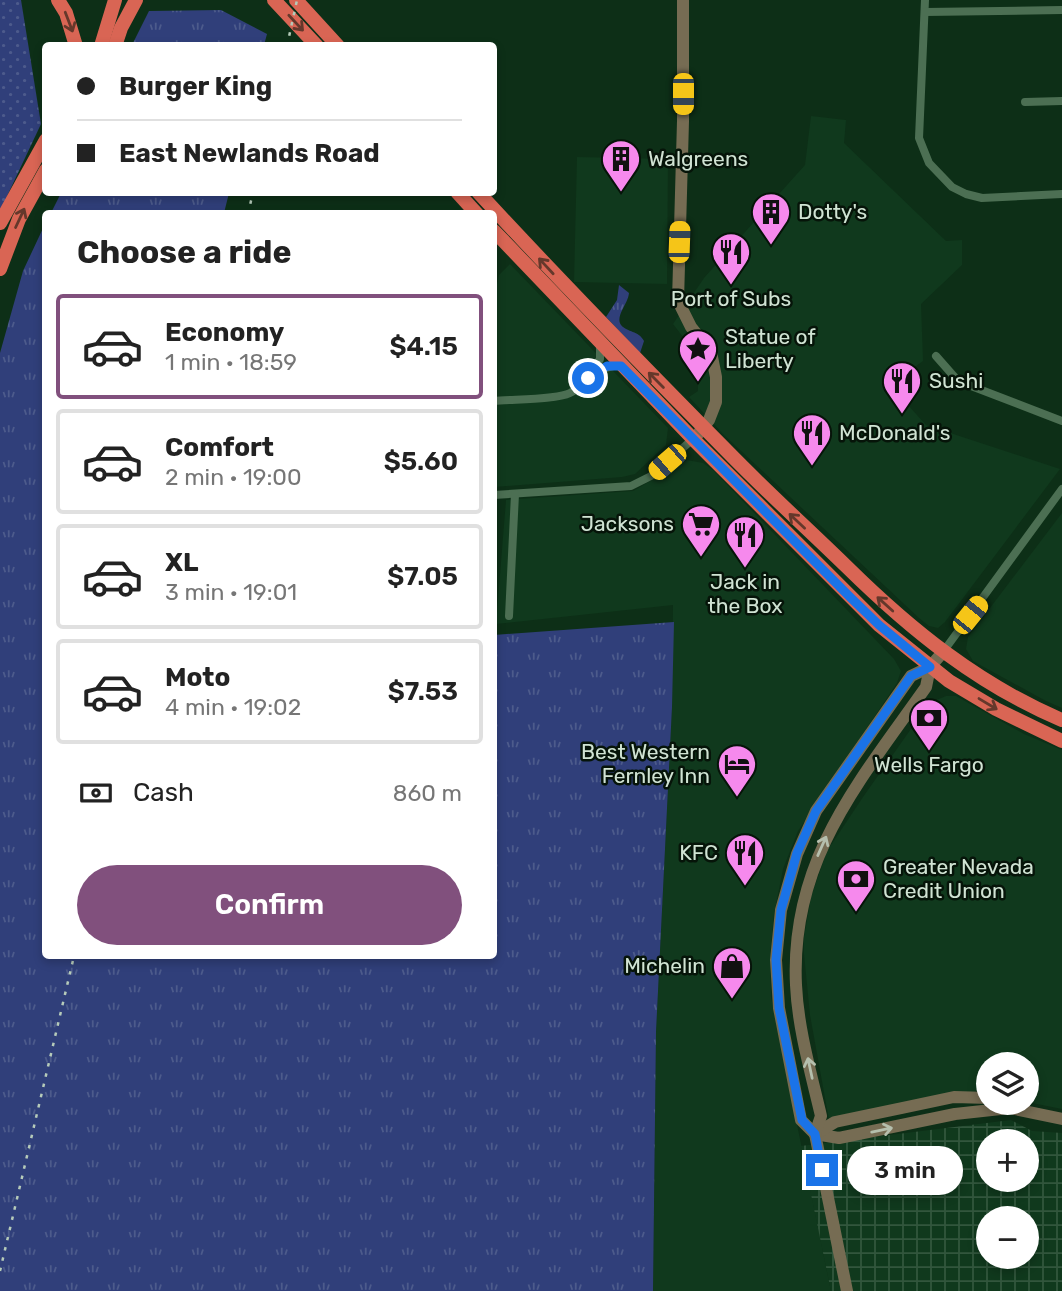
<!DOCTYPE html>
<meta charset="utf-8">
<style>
:root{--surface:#fff;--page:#f6f6f6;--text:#222;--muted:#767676;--line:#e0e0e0;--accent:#81507d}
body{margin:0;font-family:Rubik,sans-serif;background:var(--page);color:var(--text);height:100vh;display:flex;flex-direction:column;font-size:26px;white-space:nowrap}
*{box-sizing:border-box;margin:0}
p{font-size:23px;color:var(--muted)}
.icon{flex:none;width:38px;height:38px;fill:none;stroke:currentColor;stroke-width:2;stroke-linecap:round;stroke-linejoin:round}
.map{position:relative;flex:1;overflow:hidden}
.panel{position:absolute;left:42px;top:210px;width:455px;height:749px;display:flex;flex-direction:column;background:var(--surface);border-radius:7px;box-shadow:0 4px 10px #0003}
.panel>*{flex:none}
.top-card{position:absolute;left:42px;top:42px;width:455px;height:154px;border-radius:7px;box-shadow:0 4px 10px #0003;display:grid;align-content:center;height:154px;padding:0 35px;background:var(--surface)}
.tools{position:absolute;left:976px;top:1052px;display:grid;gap:14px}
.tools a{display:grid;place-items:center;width:63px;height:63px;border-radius:50%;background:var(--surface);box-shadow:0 4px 10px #0003;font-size:35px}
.end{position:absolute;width:32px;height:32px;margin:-16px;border:9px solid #1a73e8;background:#fff;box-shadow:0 0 0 4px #fff}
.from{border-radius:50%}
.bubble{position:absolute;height:49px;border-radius:24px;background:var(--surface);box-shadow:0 4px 10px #0003;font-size:23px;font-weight:600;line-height:49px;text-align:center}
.car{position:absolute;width:21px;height:42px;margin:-21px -10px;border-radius:9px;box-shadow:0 0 5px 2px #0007;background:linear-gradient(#f5c518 24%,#345 0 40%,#f5c518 0 76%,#345 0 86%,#f5c518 0)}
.top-card b{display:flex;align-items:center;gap:24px;height:66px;font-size:26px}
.top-card b+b{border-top:2px solid var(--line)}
.top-card i{width:18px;height:18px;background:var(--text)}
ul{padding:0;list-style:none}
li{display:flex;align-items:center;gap:21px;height:105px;margin:0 14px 10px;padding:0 21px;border:4px solid var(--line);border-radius:7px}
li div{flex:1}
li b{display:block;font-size:26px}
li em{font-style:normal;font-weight:600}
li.on{border-color:var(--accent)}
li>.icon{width:63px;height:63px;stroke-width:1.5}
h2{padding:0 35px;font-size:32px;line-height:84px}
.pay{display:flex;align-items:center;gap:18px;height:77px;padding:0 35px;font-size:26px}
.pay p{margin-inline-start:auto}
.button{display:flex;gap:14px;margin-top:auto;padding:14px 35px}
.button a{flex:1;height:80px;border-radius:42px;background:var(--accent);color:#fff;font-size:28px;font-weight:600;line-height:80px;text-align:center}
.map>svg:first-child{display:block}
.built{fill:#10391d}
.industrial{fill:url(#industrial-grid);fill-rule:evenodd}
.grass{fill:url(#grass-tufts)}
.park{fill:url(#park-dots)}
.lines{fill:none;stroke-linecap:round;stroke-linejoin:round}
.street{stroke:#4c6f53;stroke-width:8}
.secondary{stroke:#766c53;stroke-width:12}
.highway{stroke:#d96554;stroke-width:14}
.rail{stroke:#b6cbba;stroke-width:2.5;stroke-dasharray:3.5 7;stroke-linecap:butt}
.oneway{stroke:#65382b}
.oneway2{stroke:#b5bfad}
.route{stroke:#1a73e8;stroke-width:9}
.labels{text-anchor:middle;stroke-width:5;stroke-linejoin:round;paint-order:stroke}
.poi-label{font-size:21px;fill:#d0e3d3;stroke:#061409;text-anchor:start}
</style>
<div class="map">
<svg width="1062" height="1291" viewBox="0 0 1062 1291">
<defs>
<pattern id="industrial-grid" width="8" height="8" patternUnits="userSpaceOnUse" patternTransform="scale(1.75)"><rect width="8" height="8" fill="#10391d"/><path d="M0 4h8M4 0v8" fill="none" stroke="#32563d"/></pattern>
<pattern id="grass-tufts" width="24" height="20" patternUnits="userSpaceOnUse" patternTransform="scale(1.75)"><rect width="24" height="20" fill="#303f7a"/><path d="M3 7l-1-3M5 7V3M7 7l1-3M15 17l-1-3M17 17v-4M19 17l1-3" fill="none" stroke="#4d5b8c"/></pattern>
<pattern id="park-dots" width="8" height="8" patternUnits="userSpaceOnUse" patternTransform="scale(1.75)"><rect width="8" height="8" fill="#303f7a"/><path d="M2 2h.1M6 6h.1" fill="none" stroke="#4d5b8c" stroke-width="1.8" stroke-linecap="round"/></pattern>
</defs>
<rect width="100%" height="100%" fill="#0d2f17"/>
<g class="built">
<path d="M811 116 846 120 844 143 946 241 962 240V265L921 304 923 361 898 379V394L926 425 1060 469 945 622 938 628 929 626 919 618 723 434 689 397 698 391V368L693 350 673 324 704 278 805 165Z"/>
<path d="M577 157 668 159 667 284 574 282Z"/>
<path d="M510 264 668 428 666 445 635 474 622 477 494 487V297L499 275Z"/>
<path d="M687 460 703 463 713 470 894 659 901 671 897 683 798 831 783 869 774 914 770 957 771 997 831 1291H653L656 1032 672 707 673 605 496 624 506 500 633 491Z"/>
<path d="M1062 513V708L1046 701 973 661 966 649 968 637Z"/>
<path d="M946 696H956L1024 734 1062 750V1109L1027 1102V1064H989V1093L978 1091 829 1120 810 1015 804 954V937L811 897 827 851 863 797 925 709 934 701Z"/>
</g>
<path class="industrial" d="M1011 1120 1032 1131 1062 1133V1291H831L801 1146ZM989 1141H1027V1180H989ZM989 1218H1027V1256H989Z"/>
<g class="grass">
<path d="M221 10 267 34 264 45H132L149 11Z"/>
<path d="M61 193V192L229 193 224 213H51Z"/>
<path d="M45 224 46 956H494V635L674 622 672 707 656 1032 653 1291H0V353L23 271Z"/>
<path d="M619 285 629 293C628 304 615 316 621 325 628 333 638 330 644 341L640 353 606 317 617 300Z"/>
</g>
<path class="park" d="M0 0H21L41 124 0 211Z"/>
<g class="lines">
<g class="street">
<path d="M925 0 919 138 929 163 952 187 966 194 982 198 1062 194"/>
<path d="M925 12 1062 10"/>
<path d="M1025 102 1062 101"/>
<path d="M936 356 958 381 1062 421"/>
<path d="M588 378 600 359V344"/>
<path d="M494 401C511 399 556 400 570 393 588 384 598 364 621 366"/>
<path d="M494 495 631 486 651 476 693 439"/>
<path d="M509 616 515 494"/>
<path d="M943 652 1062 489"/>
</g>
<g class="secondary">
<path d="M683 0V121L678 301 691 327 711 352 716 377V402L709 420 698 434"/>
<path d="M815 1134 801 1120 779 1008 776 960 781 910 797 854 816 811 911 676 930 667"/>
<path d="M815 1134 839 1138 955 1114 1010 1108 1062 1119"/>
<path d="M815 1134 835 1122 902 1108 954 1097 989 1098"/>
<path d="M847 1291 815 1134 821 1116C811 1073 798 1029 796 985 790 860 859 782 926 687L930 667 943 652"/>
</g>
<g class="highway">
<path d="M58 0 66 13 76 46"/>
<path d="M274 0 317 46"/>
<path d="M296 0 338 46"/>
<path d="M101 46 115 0"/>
<path d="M115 46 121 28 136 0"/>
<path d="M457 192 477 214"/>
<path d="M478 192C560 281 644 367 729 453 767 492 808 529 847 567 911 630 979 685 1062 720"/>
<path d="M0 223 46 140"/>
<path d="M494 231 693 439 879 625 949 681 996 709 1062 741"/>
<path d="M0 269 19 219 46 170"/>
</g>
<g class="rail">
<path d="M287 46 297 0"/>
<path d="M248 214 253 192"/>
<path d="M0 1271 74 956"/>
</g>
</g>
<defs><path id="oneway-shaft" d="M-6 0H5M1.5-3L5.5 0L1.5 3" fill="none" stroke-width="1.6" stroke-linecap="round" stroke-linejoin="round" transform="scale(1.75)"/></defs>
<g class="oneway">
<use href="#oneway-shaft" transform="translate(69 22) rotate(69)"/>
<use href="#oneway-shaft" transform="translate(296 23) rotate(47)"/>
<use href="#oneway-shaft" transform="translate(20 218) rotate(-65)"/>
<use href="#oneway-shaft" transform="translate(546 266) rotate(-133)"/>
<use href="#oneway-shaft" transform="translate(656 380) rotate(-135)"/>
<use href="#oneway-shaft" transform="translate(797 521) rotate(-137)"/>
<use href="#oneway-shaft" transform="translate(885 604) rotate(-138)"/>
<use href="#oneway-shaft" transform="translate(988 704) rotate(31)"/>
</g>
<g class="oneway2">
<use href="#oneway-shaft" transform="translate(822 846) rotate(-66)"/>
<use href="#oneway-shaft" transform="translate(810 1068) rotate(-102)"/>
<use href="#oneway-shaft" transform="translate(882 1130) rotate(-12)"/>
</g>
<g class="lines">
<path class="route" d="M588 378 607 366H621L849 596 879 625 930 667 911 676 816 811 797 853 781 910 776 960 779 1008 802 1120 815 1134 822 1170"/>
</g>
<defs>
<g id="building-pin" transform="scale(2.0125)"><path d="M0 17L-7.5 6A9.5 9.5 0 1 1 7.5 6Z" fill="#f689ed" stroke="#061409"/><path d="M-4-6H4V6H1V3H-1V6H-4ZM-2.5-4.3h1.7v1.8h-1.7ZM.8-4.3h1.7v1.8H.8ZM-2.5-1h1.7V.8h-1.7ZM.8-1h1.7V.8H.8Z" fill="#111"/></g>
<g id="restaurant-pin" transform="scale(2.0125)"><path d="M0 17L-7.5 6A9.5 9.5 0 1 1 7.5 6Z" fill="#f689ed" stroke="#061409"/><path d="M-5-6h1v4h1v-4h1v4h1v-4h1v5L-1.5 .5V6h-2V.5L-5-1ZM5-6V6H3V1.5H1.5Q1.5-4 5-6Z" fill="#111"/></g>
<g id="sight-pin" transform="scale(2.0125)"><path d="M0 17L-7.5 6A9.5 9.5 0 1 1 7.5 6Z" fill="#f689ed" stroke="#061409"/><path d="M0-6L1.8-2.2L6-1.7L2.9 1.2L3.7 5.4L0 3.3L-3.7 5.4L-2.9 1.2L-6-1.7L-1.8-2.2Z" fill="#111"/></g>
<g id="supermarket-pin" transform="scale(2.0125)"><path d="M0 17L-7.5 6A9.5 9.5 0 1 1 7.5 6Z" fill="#f689ed" stroke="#061409"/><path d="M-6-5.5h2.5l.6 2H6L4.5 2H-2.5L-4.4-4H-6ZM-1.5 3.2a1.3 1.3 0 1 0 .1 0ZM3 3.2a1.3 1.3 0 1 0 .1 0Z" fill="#111"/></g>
<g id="bank-pin" transform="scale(2.0125)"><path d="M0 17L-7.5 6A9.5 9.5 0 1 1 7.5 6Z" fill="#f689ed" stroke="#061409"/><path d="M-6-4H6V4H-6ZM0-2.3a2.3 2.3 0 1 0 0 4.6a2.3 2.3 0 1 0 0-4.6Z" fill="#111"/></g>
<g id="hotel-pin" transform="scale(2.0125)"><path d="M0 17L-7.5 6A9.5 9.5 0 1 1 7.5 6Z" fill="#f689ed" stroke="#061409"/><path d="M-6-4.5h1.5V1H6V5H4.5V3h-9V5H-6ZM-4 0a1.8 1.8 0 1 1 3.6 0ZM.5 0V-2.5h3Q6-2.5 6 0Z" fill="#111"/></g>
<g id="shop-pin" transform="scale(2.0125)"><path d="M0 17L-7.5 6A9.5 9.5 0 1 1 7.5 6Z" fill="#f689ed" stroke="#061409"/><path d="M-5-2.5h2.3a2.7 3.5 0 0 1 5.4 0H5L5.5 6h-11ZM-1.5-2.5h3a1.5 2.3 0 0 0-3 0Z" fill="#111"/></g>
</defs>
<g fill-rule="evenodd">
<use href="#building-pin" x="621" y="159"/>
<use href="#building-pin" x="771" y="212"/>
<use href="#restaurant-pin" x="731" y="252"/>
<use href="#sight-pin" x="698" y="349"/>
<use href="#restaurant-pin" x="902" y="381"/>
<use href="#restaurant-pin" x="812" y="433"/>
<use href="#supermarket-pin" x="701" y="524"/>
<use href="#restaurant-pin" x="745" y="535"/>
<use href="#bank-pin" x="929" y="718"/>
<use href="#hotel-pin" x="737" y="764"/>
<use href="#restaurant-pin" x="745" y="853"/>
<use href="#bank-pin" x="856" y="879"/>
<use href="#shop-pin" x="732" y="966"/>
</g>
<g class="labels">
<g class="poi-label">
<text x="648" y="166">Walgreens</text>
<text x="798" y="219">Dotty's</text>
<text x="731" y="306" text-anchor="middle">Port of Subs</text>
<text x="725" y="344">Statue of<tspan x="725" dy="24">Liberty</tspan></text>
<text x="929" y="388">Sushi</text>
<text x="839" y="440">McDonald's</text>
<text x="674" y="531" text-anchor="end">Jacksons</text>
<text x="745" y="589" text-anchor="middle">Jack in<tspan x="745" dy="24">the Box</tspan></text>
<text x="710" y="759" text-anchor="end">Best Western<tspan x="710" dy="24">Fernley Inn</tspan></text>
<text x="929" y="772" text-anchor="middle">Wells Fargo</text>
<text x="718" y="860" text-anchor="end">KFC</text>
<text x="883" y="874">Greater Nevada<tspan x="883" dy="24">Credit Union</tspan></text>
<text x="705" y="973" text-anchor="end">Michelin</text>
</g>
</g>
</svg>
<div class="tools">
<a><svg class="icon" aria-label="layers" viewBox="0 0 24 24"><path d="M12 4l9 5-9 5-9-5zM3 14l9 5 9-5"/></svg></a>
<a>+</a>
<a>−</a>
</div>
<i class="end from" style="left:588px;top:378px"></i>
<i class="end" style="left:822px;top:1170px"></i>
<div class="bubble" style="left:847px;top:1146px;width:116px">3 min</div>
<i class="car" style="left:683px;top:94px;rotate:180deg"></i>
<i class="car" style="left:679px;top:242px;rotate:2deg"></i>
<i class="car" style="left:667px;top:462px;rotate:229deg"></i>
<i class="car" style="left:970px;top:615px;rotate:39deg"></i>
<div class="top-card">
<b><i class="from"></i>Burger King</b>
<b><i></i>East Newlands Road</b>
</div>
<section class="panel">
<h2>Choose a ride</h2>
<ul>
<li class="on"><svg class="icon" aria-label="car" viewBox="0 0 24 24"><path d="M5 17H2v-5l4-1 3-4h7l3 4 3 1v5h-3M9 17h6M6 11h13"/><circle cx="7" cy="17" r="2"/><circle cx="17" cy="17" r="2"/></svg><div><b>Economy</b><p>1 min · 18:59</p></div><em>$4.15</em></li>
<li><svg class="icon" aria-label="car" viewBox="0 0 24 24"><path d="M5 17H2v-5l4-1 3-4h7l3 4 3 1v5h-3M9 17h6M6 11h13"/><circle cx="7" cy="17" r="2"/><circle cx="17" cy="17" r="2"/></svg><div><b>Comfort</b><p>2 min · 19:00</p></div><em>$5.60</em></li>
<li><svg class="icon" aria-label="car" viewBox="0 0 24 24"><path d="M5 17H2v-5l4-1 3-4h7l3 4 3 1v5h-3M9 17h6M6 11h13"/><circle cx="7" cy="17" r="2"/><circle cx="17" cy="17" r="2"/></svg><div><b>XL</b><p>3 min · 19:01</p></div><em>$7.05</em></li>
<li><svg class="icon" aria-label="car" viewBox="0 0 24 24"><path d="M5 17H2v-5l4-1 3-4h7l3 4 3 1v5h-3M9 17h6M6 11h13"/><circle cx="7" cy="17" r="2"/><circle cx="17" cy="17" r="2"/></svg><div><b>Moto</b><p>4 min · 19:02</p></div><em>$7.53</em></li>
</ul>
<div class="pay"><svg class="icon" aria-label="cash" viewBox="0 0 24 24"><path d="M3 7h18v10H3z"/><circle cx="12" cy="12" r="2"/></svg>Cash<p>860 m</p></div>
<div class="button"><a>Confirm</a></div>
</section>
</div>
